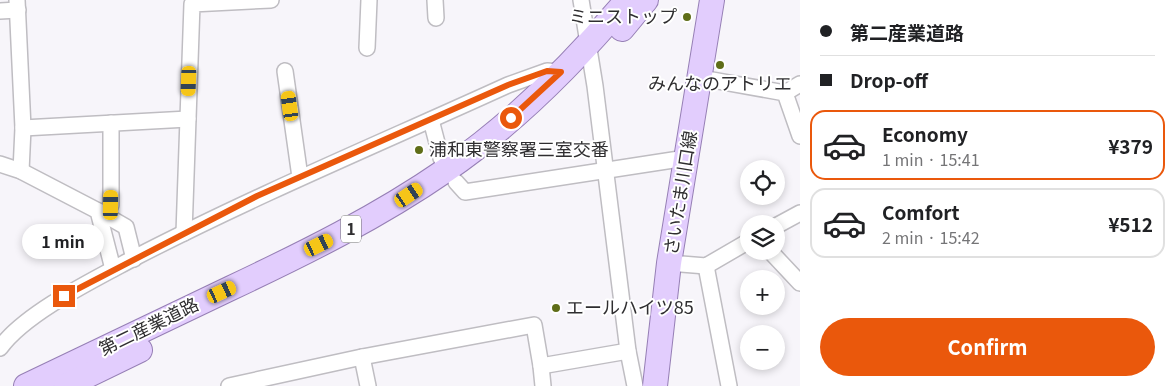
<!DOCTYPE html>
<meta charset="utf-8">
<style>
:root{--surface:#fff;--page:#f6f6f6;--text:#202124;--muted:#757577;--line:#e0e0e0;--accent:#ea580c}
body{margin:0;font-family:Georgia,"Noto Sans JP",serif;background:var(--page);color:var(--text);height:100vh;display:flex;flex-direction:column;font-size:19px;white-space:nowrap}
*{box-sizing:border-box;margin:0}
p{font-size:16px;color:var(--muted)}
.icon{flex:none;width:28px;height:28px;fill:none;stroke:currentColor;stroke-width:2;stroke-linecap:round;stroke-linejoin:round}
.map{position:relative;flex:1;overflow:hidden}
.side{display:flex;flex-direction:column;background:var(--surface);width:375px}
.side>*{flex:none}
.banner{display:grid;align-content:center;height:110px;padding:0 20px;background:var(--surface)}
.controls{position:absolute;left:740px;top:160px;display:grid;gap:10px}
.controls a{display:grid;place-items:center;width:45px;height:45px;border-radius:50%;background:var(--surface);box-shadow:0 2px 8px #0003;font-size:25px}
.end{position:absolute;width:22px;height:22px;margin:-11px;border:6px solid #ea580c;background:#fff;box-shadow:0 0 0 2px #fff}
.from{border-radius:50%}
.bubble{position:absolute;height:35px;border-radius:18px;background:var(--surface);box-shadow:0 2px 8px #0003;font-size:16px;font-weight:700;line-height:35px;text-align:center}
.car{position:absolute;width:15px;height:30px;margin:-15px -8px;border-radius:6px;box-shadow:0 0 4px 1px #0007;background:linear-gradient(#f5c518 24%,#345 0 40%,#f5c518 0 76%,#345 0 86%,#f5c518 0)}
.banner b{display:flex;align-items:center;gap:18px;height:48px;font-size:19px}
.banner b+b{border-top:1px solid var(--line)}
.banner i{width:12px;height:12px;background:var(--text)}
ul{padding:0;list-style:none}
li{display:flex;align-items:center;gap:15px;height:70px;margin:0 10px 8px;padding:0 10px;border:2px solid var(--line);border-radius:15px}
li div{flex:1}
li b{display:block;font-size:19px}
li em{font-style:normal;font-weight:700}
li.on{border-color:var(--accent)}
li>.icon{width:45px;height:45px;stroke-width:1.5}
.button{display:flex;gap:10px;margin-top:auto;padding:10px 20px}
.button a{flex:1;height:58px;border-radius:30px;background:var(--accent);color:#fff;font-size:20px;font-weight:700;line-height:58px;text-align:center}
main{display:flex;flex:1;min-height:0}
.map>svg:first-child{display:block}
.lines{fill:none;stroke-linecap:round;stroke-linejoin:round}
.street-casing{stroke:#bfbdc2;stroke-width:18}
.primary-casing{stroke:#967fb5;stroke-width:26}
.street{stroke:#fff;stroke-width:15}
.primary{stroke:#e2cdfd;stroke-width:24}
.route{stroke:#ea580c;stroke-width:6}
.poi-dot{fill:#5f6d18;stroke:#fff;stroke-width:2}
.labels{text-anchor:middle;stroke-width:4;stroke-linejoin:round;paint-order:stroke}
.shield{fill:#fff;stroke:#6d6d6e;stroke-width:1}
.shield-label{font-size:16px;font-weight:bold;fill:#2f2e30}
.poi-label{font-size:18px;fill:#2f2e30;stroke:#fff;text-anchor:start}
.street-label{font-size:18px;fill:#2f2e30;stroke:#fff}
</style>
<main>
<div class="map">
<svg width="800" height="386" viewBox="0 0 800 386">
<rect width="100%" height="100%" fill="#f7f5fa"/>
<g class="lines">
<g class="street-casing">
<g id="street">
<path d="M17 0 23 128 21 171"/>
<path d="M435 0 436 18"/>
<path d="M581 0 595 86 628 351 635 386"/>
<path d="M0 11 18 10"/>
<path d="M367 48 369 0"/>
<path d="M285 71 300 177"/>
<path d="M701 78 785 93 800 136"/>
<path d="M785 93 800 84"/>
<path d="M431 120 441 158 447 169"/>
<path d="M23 128 188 119"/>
<path d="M0 164 21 171 98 211 113 269"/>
<path d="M456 182 465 192 686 158"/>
<path d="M98 211 126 227 134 259"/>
<path d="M105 215 111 205V123"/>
<path d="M776 226 800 213"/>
<path d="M184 233 192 4 271 0"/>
<path d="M770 251 800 283"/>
<path d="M669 263 706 266 749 241"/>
<path d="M706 266 729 386"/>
<path d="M0 348C25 313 95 279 134 258 256 195 383 142 508 85L547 71 561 72"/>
<path d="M362 357 368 386"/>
<path d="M541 366 543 386"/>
<path d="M229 386 362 357 534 325 541 366 628 351"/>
</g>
</g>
<g class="primary-casing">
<g id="primary">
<path d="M622 29 646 0"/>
<path d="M26 386C94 353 163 321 231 288 305 253 378 217 446 170 513 124 574 63 627 0"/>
<path d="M66 386 140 350"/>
<path d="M655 386 669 263 712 0"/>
</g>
</g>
<use href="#street" class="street"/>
<use href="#primary" class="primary"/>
</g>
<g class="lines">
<path class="route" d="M64 296 257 196 508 85 547 71 561 72 511 118"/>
</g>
<g class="poi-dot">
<circle cx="687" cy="17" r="5"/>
<circle cx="720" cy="65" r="5"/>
<circle cx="419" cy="150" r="5"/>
<circle cx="556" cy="308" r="5"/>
</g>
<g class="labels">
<rect class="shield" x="341" y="215.5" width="20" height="27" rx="4"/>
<g class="shield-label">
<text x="351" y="235">1</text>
</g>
<g class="poi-label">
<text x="677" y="23" text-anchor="end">ミニストップ</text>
<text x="720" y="90" text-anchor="middle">みんなのアトリエ</text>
<text x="429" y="156">浦和東警察署三室交番</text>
<text x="566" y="314">エールハイツ85</text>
</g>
<g class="street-label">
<text transform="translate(681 193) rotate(-81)" y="6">さいたま川口線</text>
<text transform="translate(149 327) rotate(-26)" y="6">第二産業道路</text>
</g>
</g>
</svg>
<div class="controls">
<a><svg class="icon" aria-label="locate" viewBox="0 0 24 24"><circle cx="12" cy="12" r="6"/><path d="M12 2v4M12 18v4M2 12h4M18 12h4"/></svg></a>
<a><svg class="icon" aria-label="layers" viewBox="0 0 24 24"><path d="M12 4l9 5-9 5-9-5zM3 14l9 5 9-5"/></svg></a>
<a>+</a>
<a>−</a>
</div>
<i class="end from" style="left:511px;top:118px"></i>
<i class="end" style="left:64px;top:296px"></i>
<div class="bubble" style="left:22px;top:224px;width:82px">1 min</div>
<i class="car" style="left:189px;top:81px;rotate:182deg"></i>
<i class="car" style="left:290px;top:106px;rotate:352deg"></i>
<i class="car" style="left:409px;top:195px;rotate:56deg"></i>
<i class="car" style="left:111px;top:205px;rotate:1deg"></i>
<i class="car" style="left:319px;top:245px;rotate:64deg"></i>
<i class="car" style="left:222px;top:292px;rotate:65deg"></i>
</div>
<section class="side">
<div class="banner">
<b><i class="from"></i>第二産業道路</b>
<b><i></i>Drop-off</b>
</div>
<ul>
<li class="on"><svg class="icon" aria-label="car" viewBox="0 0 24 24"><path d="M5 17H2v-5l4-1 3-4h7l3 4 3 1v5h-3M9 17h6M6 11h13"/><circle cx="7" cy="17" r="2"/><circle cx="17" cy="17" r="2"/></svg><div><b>Economy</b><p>1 min · 15:41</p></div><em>¥379</em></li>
<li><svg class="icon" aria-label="car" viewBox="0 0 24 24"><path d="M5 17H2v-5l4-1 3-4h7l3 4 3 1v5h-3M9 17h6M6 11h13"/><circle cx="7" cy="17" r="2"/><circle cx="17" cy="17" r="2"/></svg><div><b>Comfort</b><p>2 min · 15:42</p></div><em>¥512</em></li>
</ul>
<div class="button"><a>Confirm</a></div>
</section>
</main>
